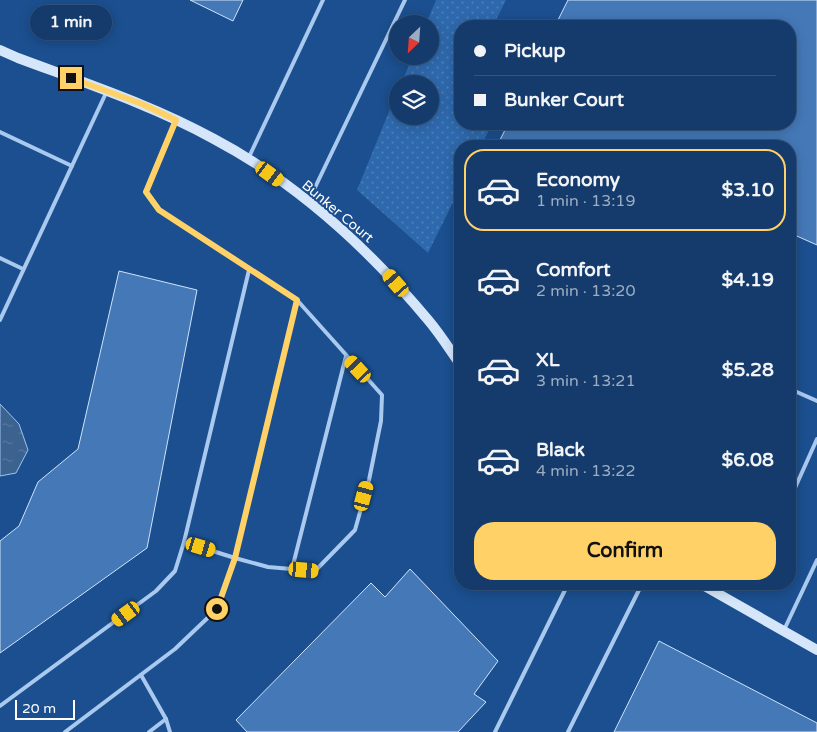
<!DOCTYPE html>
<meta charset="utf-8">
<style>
:root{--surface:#143b6b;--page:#1d4271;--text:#f1f3f6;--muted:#9dadc1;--line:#33557e;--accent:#ffd166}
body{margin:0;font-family:"Varela Round",sans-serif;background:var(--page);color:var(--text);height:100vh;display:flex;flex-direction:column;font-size:19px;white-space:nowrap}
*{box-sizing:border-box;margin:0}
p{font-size:16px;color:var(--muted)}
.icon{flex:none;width:28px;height:28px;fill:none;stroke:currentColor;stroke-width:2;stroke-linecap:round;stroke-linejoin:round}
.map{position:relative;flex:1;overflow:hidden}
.side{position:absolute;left:454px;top:140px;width:342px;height:450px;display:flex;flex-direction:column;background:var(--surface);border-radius:20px;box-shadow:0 2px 12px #0003,0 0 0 1px var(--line)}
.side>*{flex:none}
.top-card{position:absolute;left:454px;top:20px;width:342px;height:110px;border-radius:20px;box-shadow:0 2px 12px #0003,0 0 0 1px var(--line);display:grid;align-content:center;height:110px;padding:0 20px;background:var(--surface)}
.needle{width:32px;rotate:205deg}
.controls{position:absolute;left:389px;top:15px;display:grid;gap:10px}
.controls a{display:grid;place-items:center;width:50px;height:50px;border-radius:50%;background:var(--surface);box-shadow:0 2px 12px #0003,0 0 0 1px var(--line);font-size:25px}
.scale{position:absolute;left:15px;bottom:12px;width:60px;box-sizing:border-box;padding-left:5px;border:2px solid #fff;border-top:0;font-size:14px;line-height:18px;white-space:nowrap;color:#fff;-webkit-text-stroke:4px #1b4f8f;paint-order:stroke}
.end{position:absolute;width:22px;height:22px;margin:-11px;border:6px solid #ffd166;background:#111;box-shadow:0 0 0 2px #111}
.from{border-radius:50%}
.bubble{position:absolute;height:35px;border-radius:18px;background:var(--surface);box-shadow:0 2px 12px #0003,0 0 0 1px var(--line);font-size:16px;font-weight:700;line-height:35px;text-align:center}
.car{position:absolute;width:15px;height:30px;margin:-15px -8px;border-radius:6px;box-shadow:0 0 4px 1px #0007;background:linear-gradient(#f5c518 24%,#345 0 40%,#f5c518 0 76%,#345 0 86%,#f5c518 0)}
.top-card b{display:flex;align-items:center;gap:18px;height:48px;font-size:19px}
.top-card b+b{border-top:1px solid var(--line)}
.top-card i{width:12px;height:12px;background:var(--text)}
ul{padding:9px 0 0;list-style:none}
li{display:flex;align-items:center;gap:15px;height:82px;margin:0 10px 8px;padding:0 10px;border:2px solid transparent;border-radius:20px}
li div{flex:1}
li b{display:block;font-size:19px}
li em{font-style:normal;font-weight:700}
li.current{border-color:var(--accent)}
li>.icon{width:45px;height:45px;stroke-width:1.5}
.button{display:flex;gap:10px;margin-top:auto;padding:10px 20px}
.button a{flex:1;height:58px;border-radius:20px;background:var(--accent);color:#111;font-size:20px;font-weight:700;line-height:58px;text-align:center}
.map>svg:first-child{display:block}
.grass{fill:url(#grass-dots)}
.water{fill:url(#water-ripples);stroke:#9cc4f0}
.building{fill:#4478b7;stroke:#cfe3fa}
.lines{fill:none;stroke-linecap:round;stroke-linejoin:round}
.lane{stroke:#a9c9ee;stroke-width:4}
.secondary{stroke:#d6e6fa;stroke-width:10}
.route{stroke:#ffd166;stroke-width:6}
.labels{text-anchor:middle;stroke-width:4;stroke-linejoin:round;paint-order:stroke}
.street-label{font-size:14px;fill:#fff;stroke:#1b4f8f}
</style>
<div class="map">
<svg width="817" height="732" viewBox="0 0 817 732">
<defs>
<pattern id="grass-dots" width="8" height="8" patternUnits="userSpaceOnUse" patternTransform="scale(1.25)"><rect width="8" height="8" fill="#2e69ad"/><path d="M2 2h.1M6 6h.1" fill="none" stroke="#4d80b9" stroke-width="1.8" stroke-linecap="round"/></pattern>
<pattern id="water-ripples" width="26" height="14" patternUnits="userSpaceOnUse" patternTransform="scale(1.25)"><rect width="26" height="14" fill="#3c6290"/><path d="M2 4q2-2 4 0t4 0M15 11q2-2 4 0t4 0" fill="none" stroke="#597aa1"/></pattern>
</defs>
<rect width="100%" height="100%" fill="#1b4f8f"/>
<path class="grass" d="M436 0H506L493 26H460V124H492L481 146H460V188L428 253 357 190 397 92 398 116H430V84H401L413 56H430V24H426Z"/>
<path class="water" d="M0 404 19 424 28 450 16 473 0 476Z"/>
<g class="building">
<path d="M190 0H243L233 21Z"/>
<path d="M568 0H817V245L790 233V146H497L508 124H790V26H555Z"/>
<path d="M119 271 197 290 147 548 0 653V541L19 526 38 482 78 449Z"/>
<path d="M410 569 498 661 474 694 486 702 458 732H247L236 720 371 583 385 597Z"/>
<path d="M659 641 817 723V732H614Z"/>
</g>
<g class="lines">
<g class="lane">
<path d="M0 132 72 166"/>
<path d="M249 157 323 0"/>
<path d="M309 200 405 0"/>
<path d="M0 258 23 269"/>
<path d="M249 270 184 542 235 558 297 300"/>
<path d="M0 320 106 93"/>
<path d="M790 389 817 401"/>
<path d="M790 499 817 439"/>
<path d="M292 569 346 356"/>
<path d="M784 630 817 560"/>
<path d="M141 675 166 719 170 732"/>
<path d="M0 706 156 591 175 571 184 542"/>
<path d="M65 732 175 649 217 609 235 558 268 567 315 571 355 530 369 480 381 421 382 395 297 300 159 210 146 192 176 120"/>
<path d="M149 732 166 719"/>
<path d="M495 732 568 584"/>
<path d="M568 732 642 584"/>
</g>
<g class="secondary">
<path d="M0 50 18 58C85 83 152 105 214 139 297 183 369 249 429 321 440 334 450 350 460 364"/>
<path d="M701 584 817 650"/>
</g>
</g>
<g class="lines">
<path class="route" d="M71 78 142 104 176 120 146 192 159 210 297 300 235 558 217 609"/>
</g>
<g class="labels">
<g class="street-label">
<text transform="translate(338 211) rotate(40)" y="5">Bunker Court</text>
</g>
</g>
</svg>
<div class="controls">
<a><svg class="needle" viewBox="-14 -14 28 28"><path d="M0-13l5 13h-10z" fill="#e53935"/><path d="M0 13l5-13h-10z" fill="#9dadc1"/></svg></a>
<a><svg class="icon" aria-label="layers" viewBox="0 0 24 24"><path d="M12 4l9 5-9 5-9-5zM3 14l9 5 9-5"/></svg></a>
</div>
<div class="scale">20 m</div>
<i class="end from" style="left:217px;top:609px"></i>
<i class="end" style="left:71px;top:78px"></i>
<div class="bubble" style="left:30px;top:5px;width:82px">1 min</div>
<i class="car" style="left:270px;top:174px;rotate:126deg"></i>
<i class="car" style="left:396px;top:283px;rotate:319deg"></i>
<i class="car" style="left:358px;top:369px;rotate:317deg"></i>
<i class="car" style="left:364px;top:496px;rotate:15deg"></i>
<i class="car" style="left:201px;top:547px;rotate:107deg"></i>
<i class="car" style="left:304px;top:570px;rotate:95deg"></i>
<i class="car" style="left:126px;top:614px;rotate:234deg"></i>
<div class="top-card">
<b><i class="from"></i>Pickup</b>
<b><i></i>Bunker Court</b>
</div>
<section class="side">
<ul>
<li class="current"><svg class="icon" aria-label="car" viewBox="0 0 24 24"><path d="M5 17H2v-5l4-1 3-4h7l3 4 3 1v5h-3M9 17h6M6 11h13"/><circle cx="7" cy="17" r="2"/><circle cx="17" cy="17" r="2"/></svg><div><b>Economy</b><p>1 min · 13:19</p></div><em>$3.10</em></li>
<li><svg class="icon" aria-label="car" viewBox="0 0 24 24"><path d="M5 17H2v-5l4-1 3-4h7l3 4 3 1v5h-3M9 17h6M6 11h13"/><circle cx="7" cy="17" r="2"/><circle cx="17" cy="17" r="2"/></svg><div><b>Comfort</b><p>2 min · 13:20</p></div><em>$4.19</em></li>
<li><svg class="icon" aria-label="car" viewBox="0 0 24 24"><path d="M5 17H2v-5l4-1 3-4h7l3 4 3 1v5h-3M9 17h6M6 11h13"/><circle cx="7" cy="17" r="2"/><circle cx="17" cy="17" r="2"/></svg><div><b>XL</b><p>3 min · 13:21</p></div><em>$5.28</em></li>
<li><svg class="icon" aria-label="car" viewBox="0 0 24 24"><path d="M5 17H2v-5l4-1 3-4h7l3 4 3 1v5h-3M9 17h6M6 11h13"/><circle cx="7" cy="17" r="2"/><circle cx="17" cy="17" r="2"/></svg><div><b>Black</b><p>4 min · 13:22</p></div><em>$6.08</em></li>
</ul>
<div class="button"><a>Confirm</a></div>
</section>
</div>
